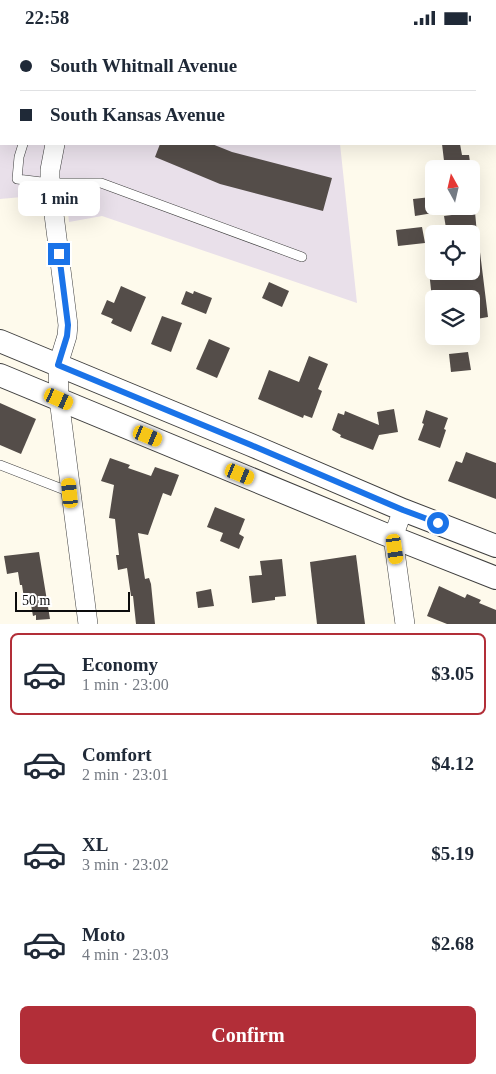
<!DOCTYPE html>
<meta charset="utf-8">
<style>
:root{--surface:#fff;--page:#f6f6f7;--text:#1f2937;--muted:#747a83;--line:#e0e1e3;--accent:#b22e38}
body{margin:0;font-family:"Times New Roman",serif;background:var(--page);color:var(--text);height:100vh;display:flex;flex-direction:column;font-size:19px;white-space:nowrap}
*{box-sizing:border-box;margin:0}
p{font-size:16px;color:var(--muted)}
.icon{flex:none;width:28px;height:28px;fill:none;stroke:currentColor;stroke-width:2;stroke-linecap:round;stroke-linejoin:round}
.map{position:relative;height:589px;overflow:hidden}
.side{display:flex;flex-direction:column;background:var(--surface);flex:1}
.side>*{flex:none}
.banner{position:absolute;left:0px;top:0px;width:496px;height:110px;box-shadow:0 5px 20px #0002;display:grid;align-content:center;height:110px;padding:0 20px;background:var(--surface)}
.needle{width:32px;rotate:352deg}
.tools{position:absolute;left:425px;top:125px;display:grid;gap:10px}
.tools a{display:grid;place-items:center;width:55px;height:55px;border-radius:8px;background:var(--surface);box-shadow:0 5px 20px #0002;font-size:25px}
.scale{position:absolute;left:15px;bottom:12px;width:115px;box-sizing:border-box;padding-left:5px;border:2px solid #0c0c0c;border-top:0;font-size:14px;line-height:18px;white-space:nowrap;color:#0c0c0c;-webkit-text-stroke:4px #fff;paint-order:stroke}
.end{position:absolute;width:22px;height:22px;margin:-11px;border:6px solid #1a73e8;background:#fff;box-shadow:0 0 0 2px #fff}
.from{border-radius:50%}
.bubble{position:absolute;height:35px;border-radius:8px;background:var(--surface);box-shadow:0 5px 20px #0002;font-size:16px;font-weight:600;line-height:35px;text-align:center}
.car{position:absolute;width:15px;height:30px;margin:-15px -8px;border-radius:6px;box-shadow:0 0 4px 1px #0007;background:linear-gradient(#f5c518 24%,#345 0 40%,#f5c518 0 76%,#345 0 86%,#f5c518 0)}
.banner b{display:flex;align-items:center;gap:18px;height:48px;font-size:19px}
.banner b+b{border-top:1px solid var(--line)}
.banner i{width:12px;height:12px;background:var(--text)}
ul{padding:9px 0 0;list-style:none}
li{display:flex;align-items:center;gap:15px;height:82px;margin:0 10px 8px;padding:0 10px;border:2px solid transparent;border-radius:8px}
li div{flex:1}
li b{display:block;font-size:19px}
li em{font-style:normal;font-weight:600}
li.current{border-color:var(--accent)}
li>.icon{width:45px;height:45px;stroke-width:1.5}
.action{display:flex;gap:10px;margin-top:auto;padding:10px 20px}
.action a{flex:1;height:58px;border-radius:8px;background:var(--accent);color:#fff;font-size:20px;font-weight:600;line-height:58px;text-align:center}
.status{display:flex;justify-content:space-between;align-items:center;height:35px;padding:0 25px;background:var(--surface);direction:ltr}
.status svg{height:14px;fill:currentColor}
.map>svg:first-child{display:block}
.industrial{fill:#e9e0ea}
.building{fill:#544d49}
.lines{fill:none;stroke-linecap:round;stroke-linejoin:round}
.service-casing{stroke:#3f3f3f;stroke-width:10}
.minor-casing{stroke:#3f3f3f;stroke-width:20}
.tertiary-casing{stroke:#3f3f3f;stroke-width:24}
.service{stroke:#fff;stroke-width:9}
.minor{stroke:#fff;stroke-width:19}
.tertiary{stroke:#fff;stroke-width:22}
.route{stroke:#1a73e8;stroke-width:6}
</style>
<div class="status"><b>22:58</b><svg viewBox="0 0 49 12"><path d="M0 12V9h3v3zM5 12V6h3v6zM10 12V3h3v9zM15 12V0h3v12zM26 1h20v11H26zM47 4h2v5h-2z"/></svg></div>
<div class="map">
<svg width="496" height="589" viewBox="0 0 496 589">
<rect width="100%" height="100%" fill="#fefaec"/>
<path class="industrial" d="M0 0H327V1H1V109H340L357 268 102 181 69 187 66 158 0 164Z"/>
<g class="building">
<path d="M160 109H212L232 117 332 143 323 176 220 149 155 122Z"/>
<path d="M442 109H460L462 120H469L471 134H445Z"/>
<path d="M431 162 433 178 415 181 413 164Z"/>
<path d="M475 177 477 199H447L444 181Z"/>
<path d="M422 192 425 208 398 211 396 195Z"/>
<path d="M479 209 488 282 471 285V264H432L429 236H471V210Z"/>
<path d="M269 247 289 256 282 272 262 263Z"/>
<path d="M121 251 146 262 131 297 111 288 113 284 101 279 107 265 114 268Z"/>
<path d="M186 256 193 259 194 256 212 263 206 279 181 269Z"/>
<path d="M162 281 182 288 171 317 151 309Z"/>
<path d="M209 304 230 313 217 343 196 334Z"/>
<path d="M468 317 471 335 451 337 449 319Z"/>
<path d="M309 321 328 329 318 354 322 356 312 383 304 380 303 383 258 364 269 335 299 347Z"/>
<path d="M0 368 36 384 21 419 0 410Z"/>
<path d="M394 374 398 397 379 400 373 415 340 402 341 400 332 395 338 378 344 380 345 376 379 390 377 377Z"/>
<path d="M426 375 448 383 444 394 446 395 440 413 418 405 424 389 422 388Z"/>
<path d="M466 417 496 428V464L448 446 456 426 462 428Z"/>
<path d="M110 423 130 430 128 433 151 441 155 432 179 440 171 461 163 458 148 500 138 498 145 544 149 543 151 549 155 589H136L133 561H131L127 533 118 535 116 520H119L115 484 109 483 114 450 101 446Z"/>
<path d="M215 472 245 484 239 499 244 502 239 514 220 506 223 498 207 492Z"/>
<path d="M39 517 50 584 36 585V580L33 581 31 570H25L22 550H20L18 537 7 539 4 521Z"/>
<path d="M356 520 365 589H317L310 527Z"/>
<path d="M282 524 286 561 275 562V565L252 568 249 541 262 540 260 526Z"/>
<path d="M439 551 465 563 467 559 481 565 479 568 496 575V589H447L427 581Z"/>
<path d="M211 554 214 571 198 573 196 557Z"/>
</g>
<g class="lines">
<g class="service-casing">
<g id="service">
<path d="M154 0 155 1"/>
<path d="M41 1V0"/>
<path d="M23 109 19 122 17 144 50 148H101L302 222"/>
<path d="M0 430 70 457"/>
</g>
</g>
<g class="minor-casing">
<g id="minor">
<path d="M88 0V1"/>
<path d="M55 109 50 135V148L68 290 67 301 58 330 59 364 88 589"/>
<path d="M403 475 393 502 405 589"/>
</g>
</g>
<g class="tertiary-casing">
<g id="tertiary">
<path d="M0 306 251 410 403 475 496 511"/>
<path d="M0 340 382 498 496 543"/>
</g>
</g>
<use href="#service" class="service"/>
<use href="#minor" class="minor"/>
<use href="#tertiary" class="tertiary"/>
</g>
<g class="lines">
<path class="route" d="M59 219 68 290 67 301 58 330 251 410 403 475 438 488"/>
</g>
</svg>
<div class="tools">
<a><svg class="needle" viewBox="-14 -14 28 28"><path d="M0-13l5 13h-10z" fill="#e53935"/><path d="M0 13l5-13h-10z" fill="#747a83"/></svg></a>
<a><svg class="icon" aria-label="locate" viewBox="0 0 24 24"><circle cx="12" cy="12" r="6"/><path d="M12 2v4M12 18v4M2 12h4M18 12h4"/></svg></a>
<a><svg class="icon" aria-label="layers" viewBox="0 0 24 24"><path d="M12 4l9 5-9 5-9-5zM3 14l9 5 9-5"/></svg></a>
</div>
<div class="scale">50 m</div>
<i class="end from" style="left:438px;top:488px"></i>
<i class="end" style="left:59px;top:219px"></i>
<div class="bubble" style="left:18px;top:146px;width:82px">1 min</div>
<i class="car" style="left:59px;top:364px;rotate:114deg"></i>
<i class="car" style="left:148px;top:401px;rotate:112deg"></i>
<i class="car" style="left:240px;top:439px;rotate:112deg"></i>
<i class="car" style="left:70px;top:458px;rotate:354deg"></i>
<i class="car" style="left:395px;top:514px;rotate:172deg"></i>
<div class="banner">
<b><i class="from"></i>South Whitnall Avenue</b>
<b><i></i>South Kansas Avenue</b>
</div>
</div>
<section class="side">
<ul>
<li class="current"><svg class="icon" aria-label="car" viewBox="0 0 24 24"><path d="M5 17H2v-5l4-1 3-4h7l3 4 3 1v5h-3M9 17h6M6 11h13"/><circle cx="7" cy="17" r="2"/><circle cx="17" cy="17" r="2"/></svg><div><b>Economy</b><p>1 min · 23:00</p></div><em>$3.05</em></li>
<li><svg class="icon" aria-label="car" viewBox="0 0 24 24"><path d="M5 17H2v-5l4-1 3-4h7l3 4 3 1v5h-3M9 17h6M6 11h13"/><circle cx="7" cy="17" r="2"/><circle cx="17" cy="17" r="2"/></svg><div><b>Comfort</b><p>2 min · 23:01</p></div><em>$4.12</em></li>
<li><svg class="icon" aria-label="car" viewBox="0 0 24 24"><path d="M5 17H2v-5l4-1 3-4h7l3 4 3 1v5h-3M9 17h6M6 11h13"/><circle cx="7" cy="17" r="2"/><circle cx="17" cy="17" r="2"/></svg><div><b>XL</b><p>3 min · 23:02</p></div><em>$5.19</em></li>
<li><svg class="icon" aria-label="car" viewBox="0 0 24 24"><path d="M5 17H2v-5l4-1 3-4h7l3 4 3 1v5h-3M9 17h6M6 11h13"/><circle cx="7" cy="17" r="2"/><circle cx="17" cy="17" r="2"/></svg><div><b>Moto</b><p>4 min · 23:03</p></div><em>$2.68</em></li>
</ul>
<div class="action"><a>Confirm</a></div>
</section>
